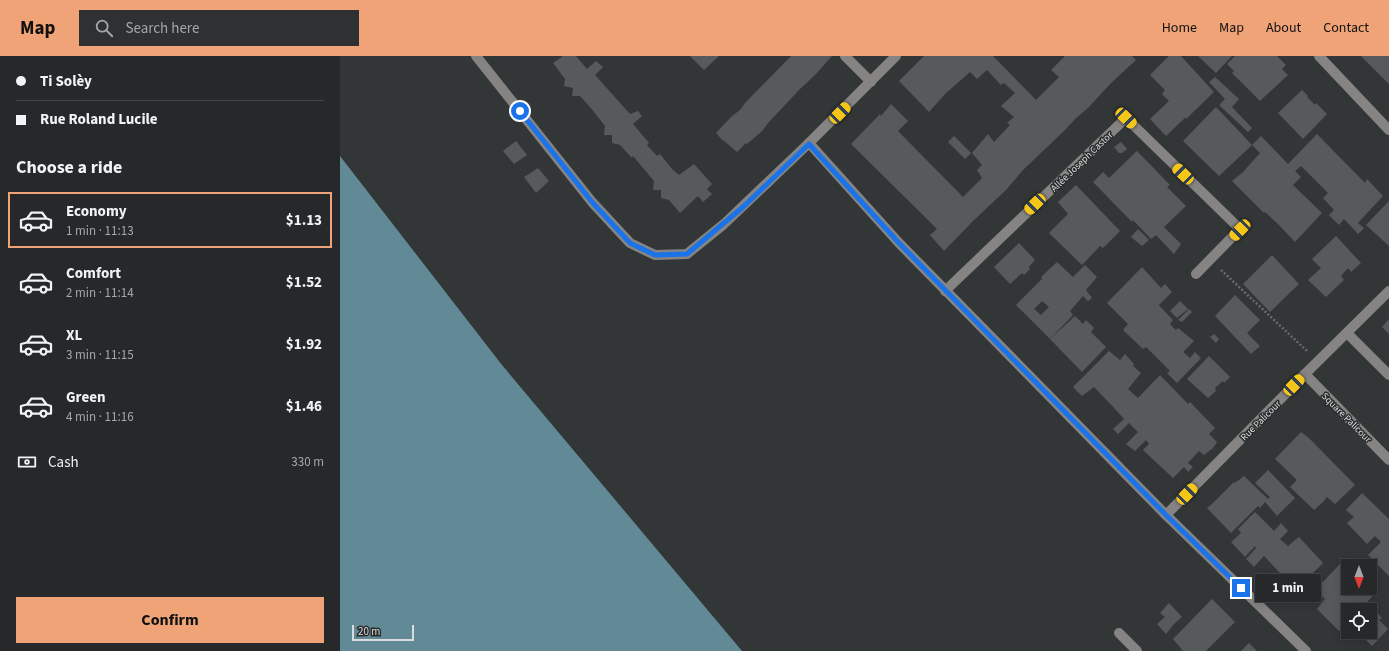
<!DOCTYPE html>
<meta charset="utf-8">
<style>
:root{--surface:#262829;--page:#2e3031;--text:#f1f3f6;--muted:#a4a6a8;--line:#424446;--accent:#efa376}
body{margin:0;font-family:"Source Sans 3",sans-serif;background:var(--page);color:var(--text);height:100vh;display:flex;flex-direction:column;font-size:15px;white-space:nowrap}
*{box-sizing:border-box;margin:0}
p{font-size:13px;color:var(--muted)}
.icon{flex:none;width:22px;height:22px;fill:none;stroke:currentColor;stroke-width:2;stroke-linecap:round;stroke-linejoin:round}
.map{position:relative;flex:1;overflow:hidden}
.details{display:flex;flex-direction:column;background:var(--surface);width:340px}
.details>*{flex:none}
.top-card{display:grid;align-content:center;height:88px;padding:0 16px;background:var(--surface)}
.needle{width:26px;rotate:180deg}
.tools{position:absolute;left:1001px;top:503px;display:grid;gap:8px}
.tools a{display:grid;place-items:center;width:36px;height:36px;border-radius:0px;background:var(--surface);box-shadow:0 2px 10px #0003,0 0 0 1px var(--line);font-size:20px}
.scale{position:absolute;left:12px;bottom:10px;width:62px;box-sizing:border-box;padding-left:4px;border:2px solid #d9dbdc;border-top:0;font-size:11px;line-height:14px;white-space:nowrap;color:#d9dbdc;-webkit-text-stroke:3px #292c2d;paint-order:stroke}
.end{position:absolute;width:18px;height:18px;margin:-9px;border:5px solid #1a73e8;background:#fff;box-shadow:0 0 0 2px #fff}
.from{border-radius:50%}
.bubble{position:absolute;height:28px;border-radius:0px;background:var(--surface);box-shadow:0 2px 10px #0003,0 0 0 1px var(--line);font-size:13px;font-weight:700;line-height:28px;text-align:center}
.car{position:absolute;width:12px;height:24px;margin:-12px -6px;border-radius:5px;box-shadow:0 0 3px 1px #0007;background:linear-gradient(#f5c518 24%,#345 0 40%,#f5c518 0 76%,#345 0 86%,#f5c518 0)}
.top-card b{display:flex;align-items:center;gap:14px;height:38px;font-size:15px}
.top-card b+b{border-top:1px solid var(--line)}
.top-card i{width:10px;height:10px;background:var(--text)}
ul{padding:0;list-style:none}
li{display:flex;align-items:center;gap:12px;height:56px;margin:0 8px 6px;padding:0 8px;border:2px solid transparent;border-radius:0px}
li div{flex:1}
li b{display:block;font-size:15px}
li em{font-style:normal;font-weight:700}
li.active{border-color:var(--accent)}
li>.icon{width:36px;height:36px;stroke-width:1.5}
h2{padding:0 16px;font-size:18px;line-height:48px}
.pay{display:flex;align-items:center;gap:10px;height:44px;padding:0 16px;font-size:15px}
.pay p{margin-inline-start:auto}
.cta{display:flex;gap:8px;margin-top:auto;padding:8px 16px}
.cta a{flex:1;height:46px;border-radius:0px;background:var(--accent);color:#111;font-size:16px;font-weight:700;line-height:46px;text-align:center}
header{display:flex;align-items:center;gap:24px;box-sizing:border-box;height:56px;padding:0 20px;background:var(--accent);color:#111}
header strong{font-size:19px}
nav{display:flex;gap:22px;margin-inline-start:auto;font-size:14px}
.search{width:280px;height:36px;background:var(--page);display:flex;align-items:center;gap:10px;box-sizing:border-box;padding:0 14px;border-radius:0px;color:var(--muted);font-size:15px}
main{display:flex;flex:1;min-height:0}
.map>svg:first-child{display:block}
.water{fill:#628a96}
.building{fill:#565a5b;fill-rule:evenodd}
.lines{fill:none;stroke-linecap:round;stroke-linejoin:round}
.path{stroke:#686b6c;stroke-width:2.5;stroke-dasharray:2 2;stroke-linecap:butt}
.minor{stroke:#868483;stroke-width:10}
.route{stroke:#1a73e8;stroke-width:5}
.labels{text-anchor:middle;stroke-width:3;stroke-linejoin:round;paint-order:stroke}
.street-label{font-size:10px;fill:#d9dbdc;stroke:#292c2d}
</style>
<header>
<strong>Map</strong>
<div class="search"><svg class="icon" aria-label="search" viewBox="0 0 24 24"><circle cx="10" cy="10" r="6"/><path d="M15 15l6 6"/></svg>Search here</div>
<nav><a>Home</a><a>Map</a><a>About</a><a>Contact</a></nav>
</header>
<main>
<section class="details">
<div class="top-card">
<b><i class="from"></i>Ti Solèy</b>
<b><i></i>Rue Roland Lucile</b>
</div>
<h2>Choose a ride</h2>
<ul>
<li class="active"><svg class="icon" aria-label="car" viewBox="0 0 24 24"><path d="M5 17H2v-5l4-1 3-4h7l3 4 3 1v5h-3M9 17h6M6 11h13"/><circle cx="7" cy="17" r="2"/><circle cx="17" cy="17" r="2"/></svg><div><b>Economy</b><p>1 min · 11:13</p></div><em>$1.13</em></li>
<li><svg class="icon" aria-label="car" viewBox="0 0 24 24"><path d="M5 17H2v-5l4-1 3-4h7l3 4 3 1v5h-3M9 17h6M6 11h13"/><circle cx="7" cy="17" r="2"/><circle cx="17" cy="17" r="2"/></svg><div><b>Comfort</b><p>2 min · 11:14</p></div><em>$1.52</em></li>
<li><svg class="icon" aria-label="car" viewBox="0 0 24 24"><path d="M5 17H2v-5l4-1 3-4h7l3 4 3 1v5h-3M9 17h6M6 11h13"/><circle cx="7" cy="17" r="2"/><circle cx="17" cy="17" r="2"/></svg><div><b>XL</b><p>3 min · 11:15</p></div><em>$1.92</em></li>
<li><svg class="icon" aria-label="car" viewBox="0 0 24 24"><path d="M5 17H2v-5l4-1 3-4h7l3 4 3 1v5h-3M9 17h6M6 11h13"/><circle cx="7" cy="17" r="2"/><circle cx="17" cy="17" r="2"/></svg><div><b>Green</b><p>4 min · 11:16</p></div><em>$1.46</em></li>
</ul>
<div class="pay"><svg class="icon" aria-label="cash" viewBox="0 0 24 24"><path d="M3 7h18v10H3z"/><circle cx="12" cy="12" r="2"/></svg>Cash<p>330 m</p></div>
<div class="cta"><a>Confirm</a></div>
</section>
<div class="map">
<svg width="1049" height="595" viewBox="0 0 1049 595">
<rect width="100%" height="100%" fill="#333637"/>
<path class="water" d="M0 100 162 309 402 595H0Z"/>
<g class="building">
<path d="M223 0H236L247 13 256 5 263 11 255 19 290 58 298 55 302 60 293 68 309 87 307 89 317 100 320 98 332 113 339 119 354 108 372 128 367 133 372 138 363 146 358 140 340 157 329 144 321 142V134H313L314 125 293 100 292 102 280 89 272 87V79H264L265 70 250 51 240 40H232L233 32 224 30 225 23 213 7Z"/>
<path d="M350 0H379L364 14Z"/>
<path d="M451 0H492L476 18 460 33 429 66 422 75 407 88 406 87 397 96 384 85 385 83 383 85 376 77 392 60 400 54 405 47Z"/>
<path d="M584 0H653L696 44 719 21 711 14 725 0H792L796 4 771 27 748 52 735 63 725 74 683 114 666 134 634 164 604 195 590 179 597 173 594 170 511 88 540 58 541 60 551 48 568 65 558 75 623 141 642 122 637 114 642 109 632 97 648 78 654 86 670 69 667 67 674 61 661 50 675 37 664 27 661 29 647 14 637 23 630 16 606 37 589 56 559 25Z"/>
<path d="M829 0H841L874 36 846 63V61L826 80 810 63 829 45 822 38 825 34 810 19Z"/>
<path d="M858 0H892L876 17Z"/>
<path d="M895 0H937L946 9 942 13 948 19 920 45 892 17 894 15 887 8Z"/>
<path d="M1021 0H1049V28Z"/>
<path d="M875 21 899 43 892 51 912 72 908 76 879 49 885 43 869 26Z"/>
<path d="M962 34 968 40 967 41 975 49 976 47 987 58 963 83 938 57Z"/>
<path d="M876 51 912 89 879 120 843 85Z"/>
<path d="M977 78 1025 127 1027 123 1043 140 1018 167 1024 172 1018 178 1004 163 999 169 989 159 994 154 983 142 988 137 961 110 955 115 961 121 953 129 982 157 955 186 939 169 925 156 924 157 892 125 903 116 920 97 912 89 921 80 948 108Z"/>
<path d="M614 80 631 97 625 103 608 86Z"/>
<path d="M176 85 187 99 174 108 163 95Z"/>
<path d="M781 86 787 93 782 97H779L774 91Z"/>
<path d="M797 95 830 129 827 131 846 150 824 171 841 188 834 198 816 179 811 183 793 164 792 166 753 126 763 116 769 122Z"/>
<path d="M198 112 209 125 196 137 184 121Z"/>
<path d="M736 129 780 175 763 192 760 190 742 209 709 177 728 158 718 146Z"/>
<path d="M1049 145V190L1026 169Z"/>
<path d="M798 173 809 184 802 190 791 181Z"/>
<path d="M996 180 1021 207 1011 216 1008 212 1001 220 1004 224 986 241 968 224 981 212 972 203Z"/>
<path d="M679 187 695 204 689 211 690 213 684 219 682 217 670 228 654 211Z"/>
<path d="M932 199 959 228 930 256 903 228Z"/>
<path d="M717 206 733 221 745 209 757 221 746 234 752 242 748 245 743 240 730 255 733 259 710 283 676 249 702 223 701 221ZM702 245 709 251 701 259 694 253Z"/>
<path d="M802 211 821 232 825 228 832 236 819 249 813 243 833 264 830 268 836 274 838 272 854 285 843 296 850 302 855 296 861 302 837 327 827 317 830 315 806 291 803 293 783 274 788 268 767 247Z"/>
<path d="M895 239 920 264 907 277 920 290 911 298 875 260Z"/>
<path d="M840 245 848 253 837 262 830 255Z"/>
<path d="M849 253 852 256 842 266 838 264Z"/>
<path d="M735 260 743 268 746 264 754 272 751 276 766 291 742 316 710 283Z"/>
<path d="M1049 263V278L1042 271Z"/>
<path d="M874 278 879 283 876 287 870 281Z"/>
<path d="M769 295 780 304 785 298 794 308 793 310 801 317 788 333 798 342 820 319 848 348 850 346 875 372 869 378 877 386 873 392 864 399 859 395 848 407 853 411 848 416 844 411 833 422 803 394 809 388 806 384 795 395 786 388 798 376 789 367 778 378 773 373 784 363 776 354 754 331 742 340 733 331Z"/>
<path d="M869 300 890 321 884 327 883 325 875 332 876 335 868 342 847 323Z"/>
<path d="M961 376 969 382 1015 429 995 448 987 441 983 446 974 454 950 431 957 424 935 403Z"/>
<path d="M928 414 955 442 937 460 925 446 920 452 918 450 891 477 867 452 872 448 894 426 895 427 904 420 928 443 930 441 915 427Z"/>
<path d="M1022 437 1049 463V520L1028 499 1041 486 1035 480 1027 488 1007 467 1014 461 1006 454Z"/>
<path d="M915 456 934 475 941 467 948 475 940 483 948 490 959 481 983 507 956 534 924 500 914 511 906 503 916 492 915 490 905 501 891 486 901 477 898 473Z"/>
<path d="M1001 507 1006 513 1008 511V532H1023L1032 541 1024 549 1030 554H1008V565L999 575 977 553 985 543 975 534Z"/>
<path d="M872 543 895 566 866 595H843L833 583Z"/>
<path d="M829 547 842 561 834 568 826 578 817 568 825 561 820 557Z"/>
<path d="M1030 554 1032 556 1035 554 1042 562 1039 564 1048 573 1032 590 1018 576H1030Z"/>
<path d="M909 587 917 595H901Z"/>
</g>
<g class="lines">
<path class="path" d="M881 214 967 295"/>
<g class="minor">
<path d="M136 0 252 146 290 187 315 199 347 198 384 168 469 87 556 0"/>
<path d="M505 0 531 26"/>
<path d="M979 0 1049 74"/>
<path d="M469 87 559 187 826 459 966 595"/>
<path d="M605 235 786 62 900 173 856 218"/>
<path d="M1007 277 1049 319"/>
<path d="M965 318 1049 404"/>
<path d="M826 459 965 318 1049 235"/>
<path d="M779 577 797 595"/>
</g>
</g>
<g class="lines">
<path class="route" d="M180 55 252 146 290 187 315 199 347 198 403 151 469 88 559 187 826 459 901 532"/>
</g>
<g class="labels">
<g class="street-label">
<text transform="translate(741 105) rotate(-44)" y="4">Allée Joseph Castor</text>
<text transform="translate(1007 361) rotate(45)" y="4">Square Palicour</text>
<text transform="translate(920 364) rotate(-45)" y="4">Rue Palicour</text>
</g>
</g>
</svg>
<div class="tools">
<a><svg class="needle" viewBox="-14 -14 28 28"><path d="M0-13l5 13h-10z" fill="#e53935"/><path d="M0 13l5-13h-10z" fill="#a4a6a8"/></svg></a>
<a><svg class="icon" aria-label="locate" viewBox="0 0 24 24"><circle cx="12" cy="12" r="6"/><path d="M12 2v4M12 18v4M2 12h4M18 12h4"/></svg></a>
</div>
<div class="scale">20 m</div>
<i class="end from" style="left:180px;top:55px"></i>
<i class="end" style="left:901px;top:532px"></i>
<div class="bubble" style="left:915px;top:518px;width:66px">1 min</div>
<i class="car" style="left:500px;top:57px;rotate:45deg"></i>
<i class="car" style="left:786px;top:62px;rotate:134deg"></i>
<i class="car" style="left:843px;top:118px;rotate:314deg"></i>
<i class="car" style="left:695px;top:148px;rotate:226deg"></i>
<i class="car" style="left:900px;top:174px;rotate:224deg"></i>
<i class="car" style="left:954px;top:329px;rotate:44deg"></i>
<i class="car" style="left:847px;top:438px;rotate:44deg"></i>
</div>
</main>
